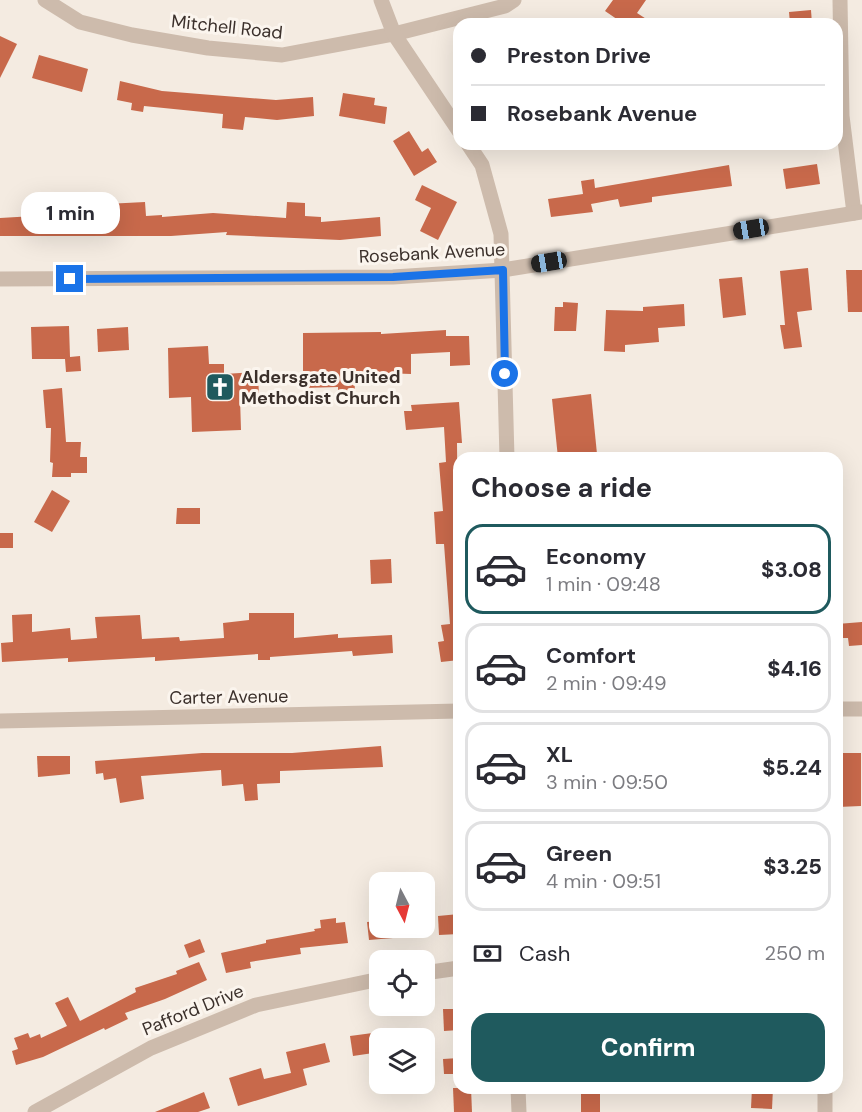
<!DOCTYPE html>
<meta charset="utf-8">
<style>
:root{--surface:#fff;--page:#f7f7f7;--text:#2b2b33;--muted:#7c7c81;--line:#e1e1e2;--accent:#1f5a5e}
body{margin:0;font-family:"DM Sans",sans-serif;background:var(--page);color:var(--text);height:100vh;display:flex;flex-direction:column;font-size:22px;white-space:nowrap}
*{box-sizing:border-box;margin:0}
p{font-size:20px;color:var(--muted)}
.icon{flex:none;width:33px;height:33px;fill:none;stroke:currentColor;stroke-width:2;stroke-linecap:round;stroke-linejoin:round}
.map{position:relative;flex:1;overflow:hidden}
.side{position:absolute;left:453px;top:452px;width:390px;height:642px;display:flex;flex-direction:column;background:var(--surface);border-radius:18px;box-shadow:0 6px 24px #0002}
.side>*{flex:none}
.banner{position:absolute;left:453px;top:18px;width:390px;height:132px;border-radius:18px;box-shadow:0 6px 24px #0002;display:grid;align-content:center;height:132px;padding:0 18px;background:var(--surface)}
.needle{width:39px;rotate:173deg}
.buttons{position:absolute;left:369px;top:872px;display:grid;gap:12px}
.buttons a{display:grid;place-items:center;width:66px;height:66px;border-radius:12px;background:var(--surface);box-shadow:0 6px 24px #0002;font-size:30px}
.end{position:absolute;width:27px;height:27px;margin:-14px;border:8px solid #1a73e8;background:#fff;box-shadow:0 0 0 3px #fff}
.from{border-radius:50%}
.bubble{position:absolute;height:42px;border-radius:18px;background:var(--surface);box-shadow:0 6px 24px #0002;font-size:20px;font-weight:800;line-height:42px;text-align:center}
.car{position:absolute;width:18px;height:36px;margin:-18px -9px;border-radius:8px;box-shadow:0 0 4px 2px #0007;background:linear-gradient(#222 24%,#8ab4d8 0 40%,#222 0 76%,#8ab4d8 0 86%,#222 0)}
.banner b{display:flex;align-items:center;gap:21px;height:57px;font-size:22px}
.banner b+b{border-top:2px solid var(--line)}
.banner i{width:15px;height:15px;background:var(--text)}
ul{padding:0;list-style:none}
li{display:flex;align-items:center;gap:18px;height:90px;margin:0 12px 9px;padding:0 6px;border:3px solid var(--line);border-radius:18px}
li div{flex:1}
li b{display:block;font-size:22px}
li em{font-style:normal;font-weight:800}
li.on{border-color:var(--accent)}
li>.icon{width:54px;height:54px;stroke-width:1.5}
h2{padding:0 18px;font-size:27px;line-height:72px}
.pay{display:flex;align-items:center;gap:15px;height:66px;padding:0 18px;font-size:22px}
.pay p{margin-inline-start:auto}
.cta{display:flex;gap:12px;margin-top:auto;padding:12px 18px}
.cta a{flex:1;height:69px;border-radius:18px;background:var(--accent);color:#fff;font-size:24px;font-weight:800;line-height:69px;text-align:center}
.map>svg:first-child{display:block}
.building{fill:#c8694b}
.lines{fill:none;stroke-linecap:round;stroke-linejoin:round}
.minor{stroke:#cdbbac;stroke-width:15}
.tertiary{stroke:#cdbbac;stroke-width:15}
.route{stroke:#1a73e8;stroke-width:8}
.labels{text-anchor:middle;stroke-width:6;stroke-linejoin:round;paint-order:stroke}
.street-label{font-size:18px;fill:#3b302b;stroke:#fbf5ee}
.poi-label{font-size:18px;font-weight:bold;fill:#3b302b;stroke:#fbf5ee;text-anchor:start}
</style>
<div class="map">
<svg width="862" height="1112" viewBox="0 0 862 1112">
<rect width="100%" height="100%" fill="#f4ebe1"/>
<g class="building">
<path d="M613 0H646L637 13 654 24H624L605 11Z"/>
<path d="M811 10 812 24H790L789 12Z"/>
<path d="M0 36 17 44 0 78Z"/>
<path d="M39 55 88 69 82 92 32 78Z"/>
<path d="M120 81 162 91 276 100 313 97 314 116 277 120 245 117 243 130 222 128 223 114 144 106 143 112 131 110 132 103 117 100Z"/>
<path d="M343 93 375 98 374 105 387 107 385 124 339 116Z"/>
<path d="M409 131 422 152 428 148 437 162 414 176 393 141Z"/>
<path d="M817 164 820 184 786 189 783 169Z"/>
<path d="M729 165 732 186 652 197V202L620 207 618 199 591 204 593 212 551 217 548 199 583 194 581 181 594 179 595 188Z"/>
<path d="M422 185 457 202 438 240 420 231 431 208 415 200Z"/>
<path d="M89 195H106V204L145 202 146 216 162 215V217L213 213 286 218 287 202 305 203V216L321 217V222L380 217 381 236 340 240 226 235 227 232 171 236H0V218L34 216V209L58 208V216L89 214Z"/>
<path d="M808 268 812 310 797 312 802 347 784 349 780 325H785L780 271Z"/>
<path d="M846 270H862V312H848Z"/>
<path d="M742 277 746 315 723 318 719 279Z"/>
<path d="M563 302 578 303 576 331H554L555 307H563Z"/>
<path d="M684 304 685 326 658 328 659 342 625 345V352L604 351 606 310 643 311V307Z"/>
<path d="M69 326 70 357 80 356 81 371 66 372 65 359H32L31 327Z"/>
<path d="M128 327 129 350 98 352 97 329Z"/>
<path d="M446 330V336H469L470 365 450 366V352L411 354V374L354 372 355 392H338V387L303 388V333L381 332V334Z"/>
<path d="M208 346 209 364H224V374L258 372 259 397 240 398 241 430 192 432 191 397 169 398 168 348Z"/>
<path d="M62 388 66 442H81L80 457H87V473H71V477H52L53 463 50 462 51 428H46L43 390Z"/>
<path d="M591 394 597 454 558 458 552 399Z"/>
<path d="M459 402 462 443H457L459 660 441 662 438 642 444 641 441 625 450 624 444 544H436L434 512 443 511 439 463 446 462 444 427 406 430 404 411H412L411 405Z"/>
<path d="M52 490 70 501 52 532 34 522Z"/>
<path d="M177 508H200V524H176Z"/>
<rect x="0" y="533" width="13" height="15"/>
<path d="M391 559 392 583 371 584 370 560Z"/>
<path d="M249 613H294V638L338 634V638L392 635 393 653 353 656 352 651 270 657V660H258V654L155 661V657L68 662V658L2 662 1 643 13 642 12 615 32 614V632L70 628 71 640 97 638 95 617 140 615 142 639 179 637 180 641 224 638 223 623 249 620Z"/>
<path d="M862 622V645L849 646 848 638H837V624Z"/>
<path d="M381 746 383 767 280 771V783L257 784 258 800 245 801 243 784 222 786 221 770 141 776 144 799 120 803 116 778 104 780 103 773 96 774 95 761 202 753H292Z"/>
<path d="M839 753H861V806L838 807Z"/>
<path d="M37 756H70V774L38 777Z"/>
<path d="M459 914V934L439 935 438 916Z"/>
<path d="M336 918V923L345 922 348 943 300 948 301 954 250 962 251 968 226 973 221 953 266 943V940L315 931 314 929 321 928 320 920Z"/>
<path d="M380 921V927H417V936L369 940 367 922Z"/>
<path d="M200 939 205 952 189 958 184 945Z"/>
<path d="M199 962 207 980 165 999 125 1013 128 1019 105 1030 104 1028 43 1057 16 1065 12 1051 18 1049 14 1038 28 1033 30 1038 40 1034 41 1038 67 1026 55 1003 68 997 80 1021 136 992 135 988 177 974 176 971Z"/>
<path d="M443 1009H459V1030L444 1031Z"/>
<path d="M380 1032V1052L353 1056 350 1036Z"/>
<path d="M325 1043 330 1062 303 1069 307 1085 238 1106 229 1078 261 1068 264 1079 291 1073 286 1052Z"/>
<path d="M459 1058V1074H444L443 1059Z"/>
<path d="M453 1088H471L472 1112H454Z"/>
<rect x="581" y="1088" width="19" height="24"/>
<path d="M752 1088H773L772 1109 751 1108Z"/>
<path d="M204 1092 210 1108 198 1112H155Z"/>
</g>
<g class="lines">
<g class="minor">
<path d="M45 0 80 22 132 35 208 48 282 55 394 34 505 6 514 0"/>
<path d="M840 0 842 116 854 213"/>
<path d="M837 709H862"/>
<path d="M0 721 459 711"/>
<path d="M424 973 459 968"/>
<path d="M825 1088V1112"/>
<path d="M35 1112 151 1048 256 1005 380 979"/>
</g>
<g class="tertiary">
<path d="M381 0 394 34 459 131"/>
<path d="M468 144 482 165 501 234 507 458"/>
<path d="M0 279 393 277 503 270 862 212"/>
<path d="M518 1088 519 1112"/>
</g>
</g>
<g class="lines">
<path class="route" d="M70 279 393 277 503 270 505 374"/>
</g>
<defs>
<g id="church-square" transform="scale(1.5)"><rect x="-9" y="-9" width="18" height="18" rx="4" fill="#1f5a5e" stroke="#fbf5ee"/><path d="M-1.2-6h2.4v3.5h3.3v2.4h-3.3V6h-2.4V-.1h-3.3v-2.4h3.3Z" fill="#fff"/></g>
</defs>
<g fill-rule="evenodd">
<use href="#church-square" x="220" y="387"/>
</g>
<g class="labels">
<g class="street-label">
<text transform="translate(227 27) rotate(6)" y="6">Mitchell Road</text>
<text transform="translate(432 253) rotate(-3)" y="6">Rosebank Avenue</text>
<text transform="translate(229 697) rotate(-1)" y="6">Carter Avenue</text>
<text transform="translate(193 1010) rotate(-22)" y="6">Pafford Drive</text>
</g>
<g class="poi-label">
<text x="241" y="383">Aldersgate United<tspan x="241" dy="21">Methodist Church</tspan></text>
</g>
</g>
</svg>
<div class="buttons">
<a><svg class="needle" viewBox="-14 -14 28 28"><path d="M0-13l5 13h-10z" fill="#e53935"/><path d="M0 13l5-13h-10z" fill="#7c7c81"/></svg></a>
<a><svg class="icon" aria-label="locate" viewBox="0 0 24 24"><circle cx="12" cy="12" r="6"/><path d="M12 2v4M12 18v4M2 12h4M18 12h4"/></svg></a>
<a><svg class="icon" aria-label="layers" viewBox="0 0 24 24"><path d="M12 4l9 5-9 5-9-5zM3 14l9 5 9-5"/></svg></a>
</div>
<i class="end from" style="left:505px;top:374px"></i>
<i class="end" style="left:70px;top:279px"></i>
<div class="bubble" style="left:21px;top:192px;width:99px">1 min</div>
<i class="car" style="left:751px;top:229px;rotate:261deg"></i>
<i class="car" style="left:549px;top:262px;rotate:261deg"></i>
<div class="banner">
<b><i class="from"></i>Preston Drive</b>
<b><i></i>Rosebank Avenue</b>
</div>
<section class="side">
<h2>Choose a ride</h2>
<ul>
<li class="on"><svg class="icon" aria-label="car" viewBox="0 0 24 24"><path d="M5 17H2v-5l4-1 3-4h7l3 4 3 1v5h-3M9 17h6M6 11h13"/><circle cx="7" cy="17" r="2"/><circle cx="17" cy="17" r="2"/></svg><div><b>Economy</b><p>1 min · 09:48</p></div><em>$3.08</em></li>
<li><svg class="icon" aria-label="car" viewBox="0 0 24 24"><path d="M5 17H2v-5l4-1 3-4h7l3 4 3 1v5h-3M9 17h6M6 11h13"/><circle cx="7" cy="17" r="2"/><circle cx="17" cy="17" r="2"/></svg><div><b>Comfort</b><p>2 min · 09:49</p></div><em>$4.16</em></li>
<li><svg class="icon" aria-label="car" viewBox="0 0 24 24"><path d="M5 17H2v-5l4-1 3-4h7l3 4 3 1v5h-3M9 17h6M6 11h13"/><circle cx="7" cy="17" r="2"/><circle cx="17" cy="17" r="2"/></svg><div><b>XL</b><p>3 min · 09:50</p></div><em>$5.24</em></li>
<li><svg class="icon" aria-label="car" viewBox="0 0 24 24"><path d="M5 17H2v-5l4-1 3-4h7l3 4 3 1v5h-3M9 17h6M6 11h13"/><circle cx="7" cy="17" r="2"/><circle cx="17" cy="17" r="2"/></svg><div><b>Green</b><p>4 min · 09:51</p></div><em>$3.25</em></li>
</ul>
<div class="pay"><svg class="icon" aria-label="cash" viewBox="0 0 24 24"><path d="M3 7h18v10H3z"/><circle cx="12" cy="12" r="2"/></svg>Cash<p>250 m</p></div>
<div class="cta"><a>Confirm</a></div>
</section>
</div>
